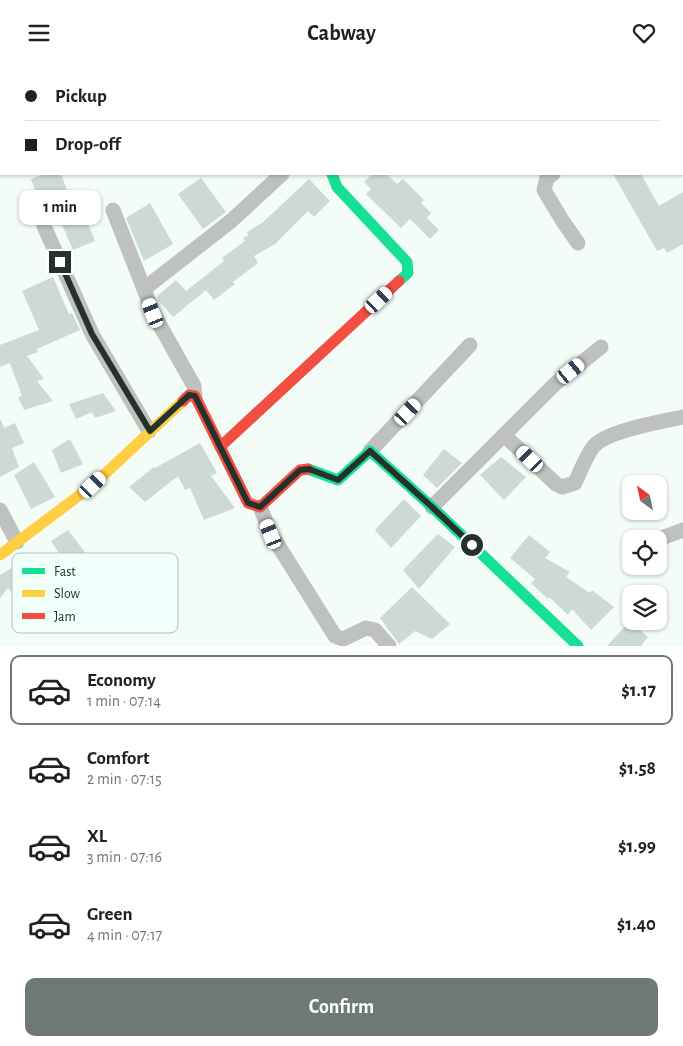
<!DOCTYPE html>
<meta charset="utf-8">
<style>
:root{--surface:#fff;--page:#f2f2f2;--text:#202124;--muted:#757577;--line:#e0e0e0;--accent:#6d7972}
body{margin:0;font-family:"Alegreya Sans",sans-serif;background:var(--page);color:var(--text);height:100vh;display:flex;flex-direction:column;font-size:19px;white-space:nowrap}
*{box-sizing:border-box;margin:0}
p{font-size:16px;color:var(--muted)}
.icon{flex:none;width:28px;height:28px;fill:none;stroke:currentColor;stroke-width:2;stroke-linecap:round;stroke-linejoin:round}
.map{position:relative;height:581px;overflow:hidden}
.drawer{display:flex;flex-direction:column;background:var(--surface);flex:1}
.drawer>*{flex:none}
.hud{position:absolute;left:0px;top:0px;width:684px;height:110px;box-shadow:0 1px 4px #0004;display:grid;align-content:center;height:110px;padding:0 25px;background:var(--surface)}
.needle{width:32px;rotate:327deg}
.buttons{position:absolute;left:622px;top:410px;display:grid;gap:10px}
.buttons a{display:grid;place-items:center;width:45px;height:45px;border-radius:10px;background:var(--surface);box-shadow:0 1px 4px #0004;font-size:25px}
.end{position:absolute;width:22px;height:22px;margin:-11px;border:6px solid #24322b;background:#fff;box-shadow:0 0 0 2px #fff}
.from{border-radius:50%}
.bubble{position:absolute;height:35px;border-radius:10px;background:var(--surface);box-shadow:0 1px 4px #0004;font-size:16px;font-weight:700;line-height:35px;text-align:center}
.car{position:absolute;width:15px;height:30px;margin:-15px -8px;border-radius:6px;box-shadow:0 0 4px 1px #0007;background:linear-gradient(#fff 24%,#345 0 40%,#fff 0 76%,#345 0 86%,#fff 0)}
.hud b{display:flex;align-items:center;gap:18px;height:48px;font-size:19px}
.hud b+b{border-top:1px solid var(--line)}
.hud i{width:12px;height:12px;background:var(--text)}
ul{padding:9px 0 0;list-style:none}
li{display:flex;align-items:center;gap:15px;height:70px;margin:0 10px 8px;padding:0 15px;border:2px solid transparent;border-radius:10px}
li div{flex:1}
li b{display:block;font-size:19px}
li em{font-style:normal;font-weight:700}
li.selected{border-color:var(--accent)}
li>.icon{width:45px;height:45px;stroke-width:1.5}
.action{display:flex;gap:10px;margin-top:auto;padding:10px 25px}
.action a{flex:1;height:58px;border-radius:10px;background:var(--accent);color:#fff;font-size:20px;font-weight:700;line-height:58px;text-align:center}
header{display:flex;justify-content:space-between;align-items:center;height:65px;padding:0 25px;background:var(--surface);font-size:22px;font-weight:700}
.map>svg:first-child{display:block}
.building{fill:#ccd9d6}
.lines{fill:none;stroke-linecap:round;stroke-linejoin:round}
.street{stroke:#bec1bd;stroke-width:15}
.fast{stroke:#16e098;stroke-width:11}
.slow{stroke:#ffcf43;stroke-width:11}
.jam{stroke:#f24e42;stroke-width:11}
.route{stroke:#24322b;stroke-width:6}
.key{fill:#f0fff7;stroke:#b3c2ba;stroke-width:1}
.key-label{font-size:14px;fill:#24322b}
</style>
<header><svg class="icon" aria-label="menu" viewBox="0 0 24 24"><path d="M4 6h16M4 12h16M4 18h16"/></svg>Cabway<svg class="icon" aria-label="heart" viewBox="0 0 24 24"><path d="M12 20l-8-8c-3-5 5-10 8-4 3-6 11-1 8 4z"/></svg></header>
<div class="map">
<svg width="683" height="581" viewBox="0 0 683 581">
<rect width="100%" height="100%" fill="#f4fcf7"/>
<g class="building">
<path d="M44 109H61L75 147 82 144 95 176 73 185 52 137 41 141 31 114Z"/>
<path d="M372 109H386L397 119 403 114 424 135 421 138 431 148 427 153 439 165 430 174 410 154 401 163 366 129 371 124 364 117Z"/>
<path d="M613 109H641L659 141 683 127V179L667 188 664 183 657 186Z"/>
<path d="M201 113 226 147 203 164 178 129Z"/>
<path d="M309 114 330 136 314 152 308 146 277 177V178L254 191 258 198 233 217 235 219 214 235 206 225 173 252 158 235 157 231 176 215 186 226 224 196 222 193 245 176 243 173 249 170 247 167 262 158Z"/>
<path d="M150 138 173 179 144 196 126 153Z"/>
<path d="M53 212 69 249 72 248 80 265 37 284 38 287 27 291 44 314 37 316 53 336 24 345 18 332 22 331 10 298 0 302V280L39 265 22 226Z"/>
<path d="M103 328 116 346 95 353 92 347 76 354 69 339Z"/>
<path d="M0 355H1L4 363 15 358 24 378 12 383 19 402 0 412Z"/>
<path d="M70 374 83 399 61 408 52 385Z"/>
<path d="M200 378 217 408 211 411 235 443 204 455 190 423 185 425 178 411 145 437 129 422 154 402 155 403Z"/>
<path d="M444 384 462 398 437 423 423 410Z"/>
<path d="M501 392 526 412 504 435 480 410Z"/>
<path d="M34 397 55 432 31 444 14 410Z"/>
<path d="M404 434 421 451 391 483 375 465Z"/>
<path d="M68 465 87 490 69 503 51 476Z"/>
<path d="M438 469 455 482 419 524 403 505Z"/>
<path d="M529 470 550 487 545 493 570 507 566 512 590 528 592 525 614 542 591 565 572 544 568 550 549 532 548 534 531 518 535 514 510 493Z"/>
<path d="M22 497 42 522 21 538 8 523 0 533V510Z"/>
<path d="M412 522 450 559 432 574 415 566 399 579 380 553Z"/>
<path d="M630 556 648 572 641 581H607Z"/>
</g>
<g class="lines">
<g class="street">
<path d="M475 0 476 1"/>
<path d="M682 32H683"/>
<path d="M553 109 547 113 544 125 562 155 578 178"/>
<path d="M113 145 144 224"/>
<path d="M44 161 92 269 149 366"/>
<path d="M195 331 194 321 153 248 144 224 231 156 282 109"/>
<path d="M504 370 556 419 562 422 575 418C580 407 587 388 595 380 607 366 663 356 683 352"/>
<path d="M370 386 470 280"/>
<path d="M260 442 271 469 335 571 343 574 366 563 375 565 389 581"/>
<path d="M432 442 556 318 601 282"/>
<path d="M0 445 17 477"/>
<path d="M659 474 683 465"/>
</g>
<g class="fast">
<path d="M332 109 337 122 407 197 408 208 399 216"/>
<path d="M308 404 338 415 370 386 432 442 578 581"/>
</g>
<path class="slow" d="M0 490 93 420 183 336"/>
<g class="jam">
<path d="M183 336 189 330 195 331 248 438 260 442 300 405 308 404"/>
<path d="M220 382 399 216"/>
</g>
</g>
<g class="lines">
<path class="route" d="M60 197 92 269 150 366 189 330 195 331 248 438 260 442 300 405 309 404 338 415 370 386 432 442 472 480"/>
</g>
<rect x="12" y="488" width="166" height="80" rx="8" class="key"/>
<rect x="22" y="503" width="23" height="6" fill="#16e098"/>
<rect x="22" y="525" width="23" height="7" fill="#ffcf43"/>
<rect x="22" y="548" width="23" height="6" fill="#f24e42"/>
<g class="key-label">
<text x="54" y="511">Fast</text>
<text x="54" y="533">Slow</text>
<text x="54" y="556">Jam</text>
</g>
</svg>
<div class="buttons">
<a><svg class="needle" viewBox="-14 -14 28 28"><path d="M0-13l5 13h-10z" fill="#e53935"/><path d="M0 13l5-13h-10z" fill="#757577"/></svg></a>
<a><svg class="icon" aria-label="locate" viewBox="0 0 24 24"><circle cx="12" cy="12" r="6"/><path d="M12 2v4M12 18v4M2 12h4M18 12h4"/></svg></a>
<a><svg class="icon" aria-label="layers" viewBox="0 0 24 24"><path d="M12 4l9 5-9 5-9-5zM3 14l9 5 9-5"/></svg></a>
</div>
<i class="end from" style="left:472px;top:480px"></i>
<i class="end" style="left:60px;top:197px"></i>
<div class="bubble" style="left:19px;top:125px;width:82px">1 min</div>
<i class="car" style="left:379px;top:235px;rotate:47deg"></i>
<i class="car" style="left:153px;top:248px;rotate:338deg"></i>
<i class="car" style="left:571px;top:306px;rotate:51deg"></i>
<i class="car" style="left:408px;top:347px;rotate:43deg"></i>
<i class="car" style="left:530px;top:394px;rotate:314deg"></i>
<i class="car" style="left:93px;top:420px;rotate:46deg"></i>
<i class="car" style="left:271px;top:469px;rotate:338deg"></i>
<div class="hud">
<b><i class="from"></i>Pickup</b>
<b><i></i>Drop-off</b>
</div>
</div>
<section class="drawer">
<ul>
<li class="selected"><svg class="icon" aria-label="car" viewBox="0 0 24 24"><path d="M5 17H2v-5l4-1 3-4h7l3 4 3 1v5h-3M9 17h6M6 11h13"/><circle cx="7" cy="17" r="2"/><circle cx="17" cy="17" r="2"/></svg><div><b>Economy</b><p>1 min · 07:14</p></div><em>$1.17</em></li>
<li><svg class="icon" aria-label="car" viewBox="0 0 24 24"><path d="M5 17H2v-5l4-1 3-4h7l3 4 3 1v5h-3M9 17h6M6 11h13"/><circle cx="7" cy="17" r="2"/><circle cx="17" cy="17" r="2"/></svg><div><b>Comfort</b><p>2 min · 07:15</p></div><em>$1.58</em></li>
<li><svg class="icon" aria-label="car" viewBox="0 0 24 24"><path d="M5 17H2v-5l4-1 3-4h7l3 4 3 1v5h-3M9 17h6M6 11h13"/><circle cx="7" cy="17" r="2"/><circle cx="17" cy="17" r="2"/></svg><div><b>XL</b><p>3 min · 07:16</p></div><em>$1.99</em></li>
<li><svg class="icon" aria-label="car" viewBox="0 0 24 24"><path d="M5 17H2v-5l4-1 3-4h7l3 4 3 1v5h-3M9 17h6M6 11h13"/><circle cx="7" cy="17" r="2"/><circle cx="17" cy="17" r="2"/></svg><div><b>Green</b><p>4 min · 07:17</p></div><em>$1.40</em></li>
</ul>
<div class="action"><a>Confirm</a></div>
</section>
